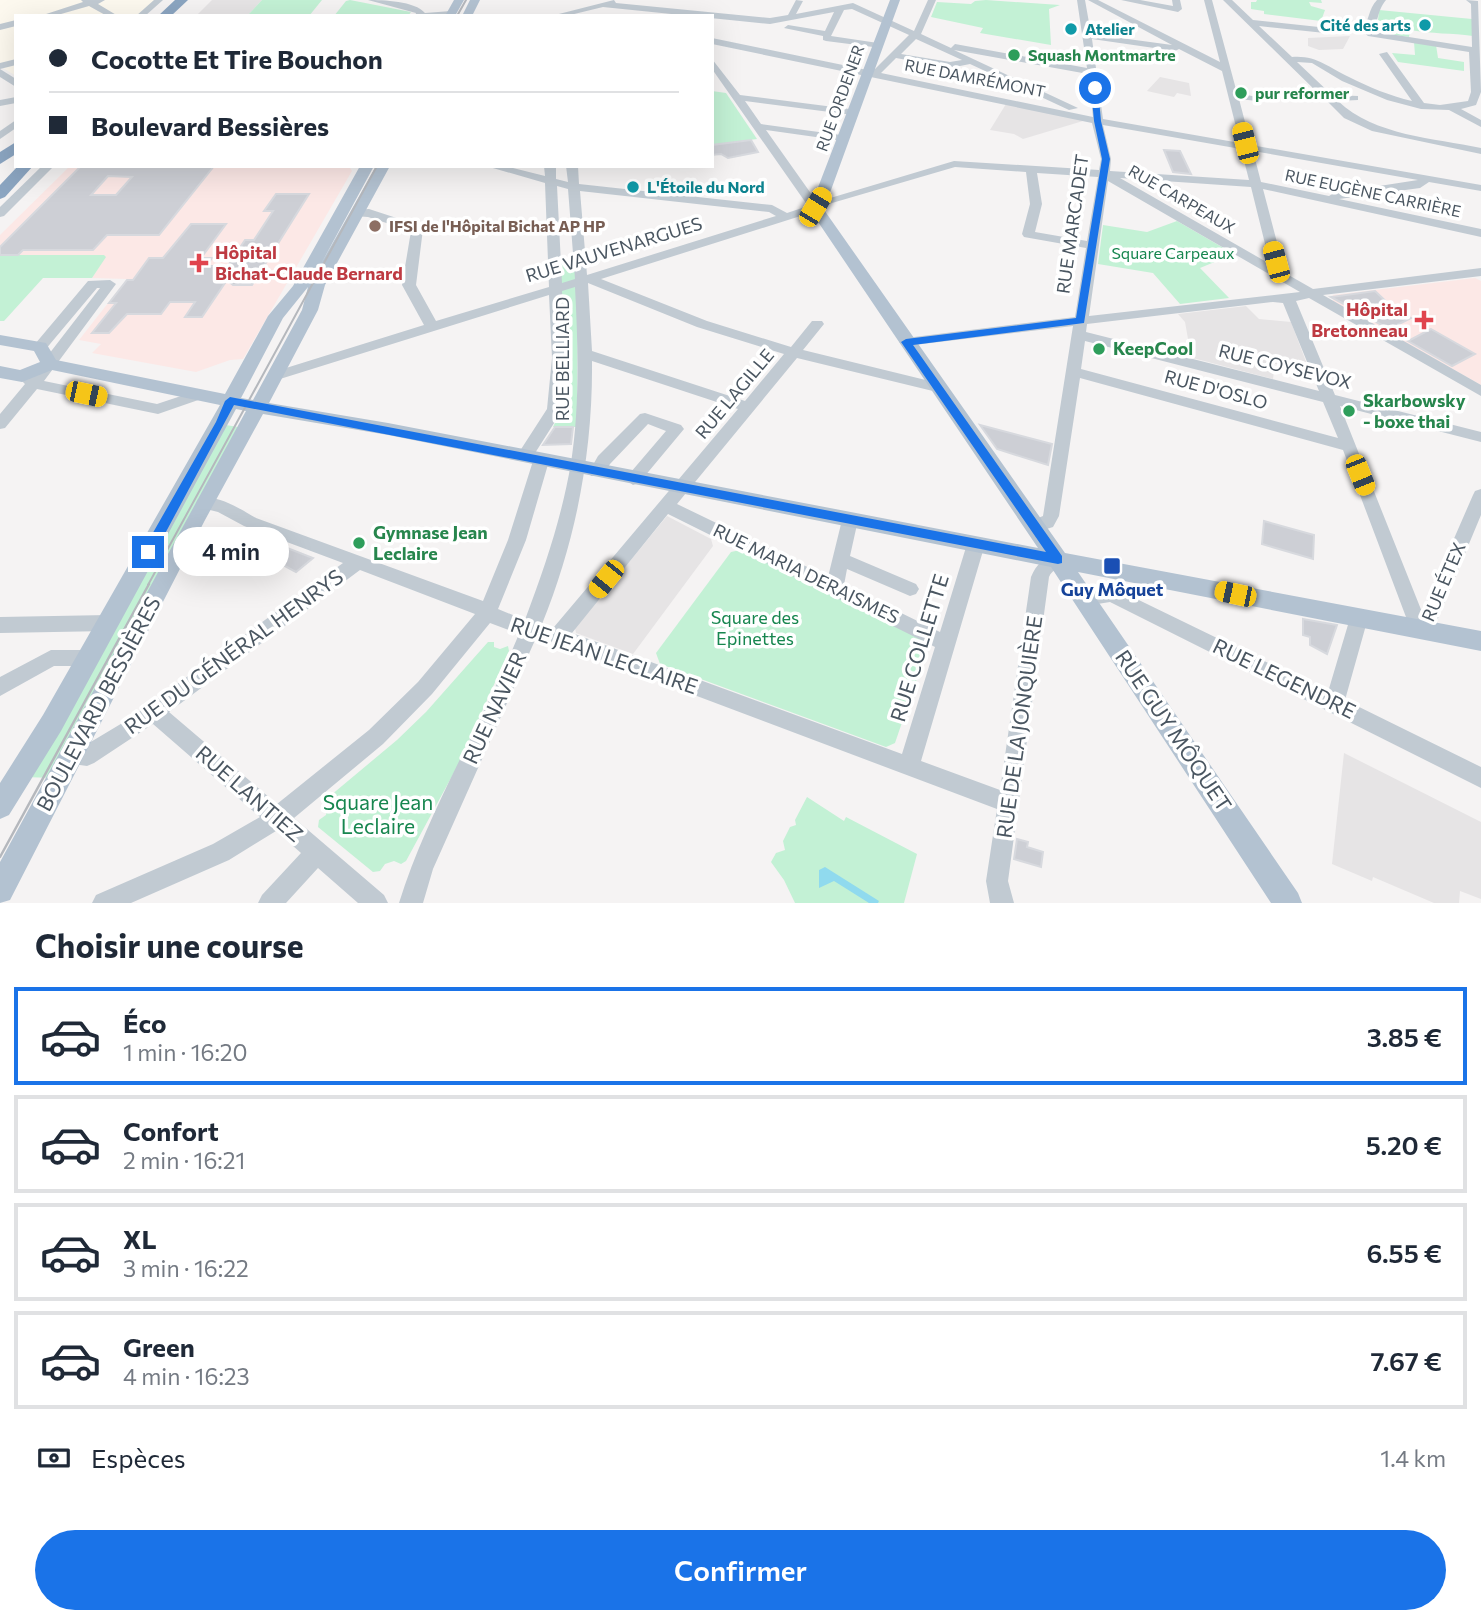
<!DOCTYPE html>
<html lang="fr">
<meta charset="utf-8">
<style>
:root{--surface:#fff;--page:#f2f2f3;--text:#1f2937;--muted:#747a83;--line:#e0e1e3;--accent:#1a73e8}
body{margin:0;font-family:Commissioner,sans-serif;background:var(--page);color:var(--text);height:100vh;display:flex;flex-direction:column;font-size:26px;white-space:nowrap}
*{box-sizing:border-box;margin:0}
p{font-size:23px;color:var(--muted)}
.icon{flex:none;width:38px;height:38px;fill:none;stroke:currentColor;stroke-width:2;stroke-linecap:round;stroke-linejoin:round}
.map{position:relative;height:903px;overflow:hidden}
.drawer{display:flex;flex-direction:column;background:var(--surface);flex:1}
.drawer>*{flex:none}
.top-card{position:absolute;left:14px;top:14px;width:700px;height:154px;border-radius:0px;box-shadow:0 7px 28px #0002;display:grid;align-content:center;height:154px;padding:0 35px;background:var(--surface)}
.end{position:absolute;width:32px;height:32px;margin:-16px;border:9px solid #1a73e8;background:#fff;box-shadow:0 0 0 4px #fff}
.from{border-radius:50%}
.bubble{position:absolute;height:49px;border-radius:24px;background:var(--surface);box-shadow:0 7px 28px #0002;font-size:23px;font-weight:600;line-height:49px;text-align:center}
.car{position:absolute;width:21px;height:42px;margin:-21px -10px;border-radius:9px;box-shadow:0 0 5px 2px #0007;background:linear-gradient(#f5c518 24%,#345 0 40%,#f5c518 0 76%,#345 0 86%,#f5c518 0)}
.top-card b{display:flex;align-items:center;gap:24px;height:66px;font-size:26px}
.top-card b+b{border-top:2px solid var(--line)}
.top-card i{width:18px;height:18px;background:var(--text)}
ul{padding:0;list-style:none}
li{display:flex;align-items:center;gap:21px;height:98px;margin:0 14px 10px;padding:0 21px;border:4px solid var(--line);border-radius:0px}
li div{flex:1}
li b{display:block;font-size:26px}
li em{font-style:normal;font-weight:600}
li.on{border-color:var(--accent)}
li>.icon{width:63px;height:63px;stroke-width:1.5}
h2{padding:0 35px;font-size:32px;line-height:84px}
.pay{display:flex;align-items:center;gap:18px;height:77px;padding:0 35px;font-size:26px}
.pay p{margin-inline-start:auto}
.action{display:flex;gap:14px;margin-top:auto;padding:14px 35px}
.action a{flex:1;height:80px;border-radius:42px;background:var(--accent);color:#fff;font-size:28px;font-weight:600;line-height:80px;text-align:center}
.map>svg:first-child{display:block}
.commercial{fill:#fdf9ef}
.education{fill:#e6e4e5}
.medical{fill:#fce8e6}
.green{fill:#c3f1d5}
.water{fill:#90daee}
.building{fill:#cdcfd5;stroke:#d7d9de;stroke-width:2;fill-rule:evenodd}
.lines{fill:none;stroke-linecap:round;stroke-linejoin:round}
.minor{fill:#c1cad2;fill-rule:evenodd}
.major{fill:#b3c2d1;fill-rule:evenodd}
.highway{fill:#8ba5c1;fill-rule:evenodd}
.tram-far1{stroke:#b5b8bd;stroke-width:2}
.tram{stroke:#b5b8bd;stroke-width:2.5}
.route{fill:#1a73e8}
.culture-dot{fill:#0f9aa8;stroke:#fff;stroke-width:2.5}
.leisure-dot{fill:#2e9e5b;stroke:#fff;stroke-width:2.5}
.education-dot{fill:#8d6e63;stroke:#fff;stroke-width:2.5}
.health-dot{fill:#e0444e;stroke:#fff;stroke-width:2.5}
.transit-dot{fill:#1a4fb4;stroke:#fff;stroke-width:2.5}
.labels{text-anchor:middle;stroke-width:7;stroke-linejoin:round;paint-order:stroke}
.far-culture-label{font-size:16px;font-weight:bold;fill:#0d838f;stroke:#fff;text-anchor:start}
.far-leisure-label{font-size:16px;font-weight:bold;fill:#27864d;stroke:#fff;text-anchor:start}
.far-street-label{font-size:16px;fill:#4a5661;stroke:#fff}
.far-education-label{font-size:16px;font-weight:bold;fill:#785e54;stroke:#fff;text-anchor:start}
.far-park-label{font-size:16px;fill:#17864f;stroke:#fff}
.street-label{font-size:18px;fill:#4a5661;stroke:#fff}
.health-label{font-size:18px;font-weight:bold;fill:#be3a42;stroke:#fff;text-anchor:start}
.leisure-label{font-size:18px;font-weight:bold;fill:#27864d;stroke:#fff;text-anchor:start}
.transit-label{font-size:18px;font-weight:bold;fill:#164399;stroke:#fff}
.park-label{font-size:18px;fill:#17864f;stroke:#fff}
.near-street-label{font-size:21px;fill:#4a5661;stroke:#fff}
.near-park-label{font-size:21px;fill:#17864f;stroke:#fff}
</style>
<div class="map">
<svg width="1481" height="903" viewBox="0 0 1481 903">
<rect width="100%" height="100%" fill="#f5f3f3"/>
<path class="commercial" d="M0 0H158L140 16H16V76L0 66Z"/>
<g class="education">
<path d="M212 0H262L247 16H196Z"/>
<path d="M1350 36 1343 49 1319 50 1308 46V38Z"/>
<path d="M1160 77 1189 83 1191 96 1177 93 1174 97 1147 91Z"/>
<path d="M1006 104 1083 120V121L1023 139 1014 134 990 130Z"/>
<path d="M1246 306 1259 319 1291 322 1308 367 1275 364 1273 379 1189 357 1190 350 1185 322 1178 314Z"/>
<path d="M667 516 711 539 713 546 633 654 576 633 575 628Z"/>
<path d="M1344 753 1481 822V899L1460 891 1459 903H1434L1373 877 1372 881 1332 864Z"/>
</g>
<g class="medical">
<path d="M70 166H349L352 171 243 359 230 360 196 372 92 353 101 344 79 340 127 279 92 278 105 258 103 255H0V235Z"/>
<path d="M1475 278 1481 281V385L1333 301V295Z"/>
</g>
<g class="green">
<path d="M262 0H322L309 16H247Z"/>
<path d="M350 0 411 12 408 16H334L346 1Z"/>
<path d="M986 0 1060 5 1049 9 1051 45 980 33 983 28 931 17 937 2 971 4 975 1Z"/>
<path d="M1257 0H1321L1322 3 1309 2 1311 6 1325 10 1321 21 1264 14V11L1251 9V2H1256Z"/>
<path d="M1379 10 1472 19 1473 36C1451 33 1433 34 1410 30L1409 37 1381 33 1377 31Z"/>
<path d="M1414 42 1436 45 1438 58 1464 62V71L1398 62 1392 53 1415 55Z"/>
<path d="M712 91 726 93 757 139 712 145Z"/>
<path d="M1177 221 1234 254 1200 268 1229 298 1180 304 1153 273 1098 264 1103 225 1147 232Z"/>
<path d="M0 255H104L106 257 92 278H43L4 321H0Z"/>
<path d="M575 261 578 288 577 427H553L563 406 565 387 560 262Z"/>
<path d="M226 425 238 427 56 778 22 777Z"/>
<path d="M740 550 924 638 928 646 895 743 886 747 660 664 656 653 731 552Z"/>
<path d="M488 642H494V647L500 649 508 646 509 651 458 765 406 861 401 864 394 861 385 864 380 871 373 872 318 827 319 820 326 815 327 808 323 806 324 801 397 740 426 712Z"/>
<path d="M807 797 844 821 846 817 917 854 904 903H795L784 880 771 862 776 853 785 850 783 841 790 827 796 825 795 820Z"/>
</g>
<path class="water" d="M825 867 879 901 878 903H869L834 881 819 888V870Z"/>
<g class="building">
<path d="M751 140 758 152 728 158 721 154 712 155V145Z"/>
<path d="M1164 150 1180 151 1191 174 1173 172Z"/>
<path d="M81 166H214L159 235H107L93 250H23L18 255H0V247ZM108 176 132 177 116 195H91Z"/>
<path d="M276 194H309L252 285H233L227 280 202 317H185L195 302H170L161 314H127L109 333H92L116 303H109L127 280H133L149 258H163L191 224H226L201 258H212L206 266H228L245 240H254L273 211H264Z"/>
<path d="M1375 291 1395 310 1411 318 1389 329 1331 297Z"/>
<path d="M1431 329 1475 354 1452 366 1408 341Z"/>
<path d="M980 425 1052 444 1048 465 997 449Z"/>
<path d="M555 427H573L571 444 543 445Z"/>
<path d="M1264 521 1314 535 1313 559 1262 544Z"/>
<path d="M282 546 313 558 296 572 268 557Z"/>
<path d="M1303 619 1337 625 1327 654 1310 645V637L1303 635Z"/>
<path d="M1017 839 1028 842 1027 847 1043 852 1041 867 1014 859Z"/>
</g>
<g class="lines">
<g class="minor">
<path d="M81 0H105L98 4 118 16H107L89 6 54 16H40L83 2Z"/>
<path d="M154 0H163L145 16H136Z"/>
<path d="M368 0C383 0 415 1 425 13L451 11 455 14 415 16 416 13Z"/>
<path d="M614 0 616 3 770 18 788 15 796 0 803 1 796 14 853 3 914 31 928 0H936L921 34 951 48 955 44 1087 68 1077 0H1085L1091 34 1172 45 1088 0H1098L1220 62 1204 0H1212L1237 93 1262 98 1257 101 1239 99 1251 145 1481 185V191L1429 182 1420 188 1339 199 1481 229V237L1263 189 1285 273 1313 289 1481 268V276L1323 295 1481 385V396L1309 298 1296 301 1335 395 1481 432V442L1340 406 1422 612 1473 495 1475 491 1481 489V515L1431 635C1417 640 1411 628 1406 617L1343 450 1080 378 1059 516 1053 527 1034 533 1028 532 1026 527 1028 522 1043 516 1073 326 906 346 899 342 906 338 1075 317 1086 248 1024 237 1022 234 1030 204 1026 172 955 167 832 203 810 213 601 279 707 321 791 347 812 321H822L824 324 803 350 942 384 944 387 942 390 937 392 797 358 677 504 828 577 842 520 844 516H856L858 520 850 556 916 584 919 589 916 594 910 596 847 569 844 585 940 632 967 544 970 539H982L985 544 921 761 1000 790 1031 577C1036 564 1045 557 1058 552L1064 554 1067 559C1062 567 1052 569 1049 577L1008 881 1014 903H990L986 881 997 809 556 643 536 638 433 869 423 903H399C428 810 482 724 519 634L490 623 432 694 383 744 294 818 384 895 388 903H358L318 868 286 903H258L262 895 301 853 276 831 229 860 131 903H92L96 895 213 844 260 817 153 724 94 763 87 766 66 763 63 756 66 749 84 746 129 719 343 563 244 526 218 512 198 507 196 503 198 499C217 493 240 509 256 518L483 601 508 540 533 461 541 455 547 457 549 461 526 540 498 609 525 620 526 617C545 567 562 516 571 463 580 405 578 345 575 287L562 291 566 358 563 409 530 461H518L516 457 547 409 552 358 549 295 280 379H270L268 376 270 373 424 325 402 285 411 231 368 217 354 216V210L369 209 421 226 423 229 416 285 436 321 549 287 545 183 486 166H505L545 176 544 166H556V179L568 182 566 166H578L579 184 772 205 787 213 808 206 712 69V59L740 95 857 110V114L853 115 745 101 761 124 848 136V140L844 141 766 130 817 202 954 161 1099 170 1101 159 1092 123 712 44V38L867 70 875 69 909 35 852 9 844 10 831 36 878 43 881 44V48L826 41 823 40V36L784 28 788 25 825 31 834 12 770 24 603 7 566 16H551ZM916 39 962 60 950 62 901 54ZM1092 39 1175 51 1179 49 1222 71 1240 143 1103 119ZM954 50 1088 74 1093 117 881 73 896 58 950 68 970 64 1069 110 1078 108ZM1103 125 1241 149 1249 180 1110 171 1111 159ZM1253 151 1418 180 1334 193 1329 196 1261 182ZM1037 173 1098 177 1087 241 1035 232 1042 204ZM1120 178 1251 187 1270 264ZM1108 181 1300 292 1089 316ZM557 186 568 189 575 279 562 283ZM580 191 769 212 776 216 587 275ZM588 283 697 327 784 354 745 401 592 351ZM1273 302 1283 303 1319 391 1086 332 1087 324ZM1085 341 1323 402 1338 438 1081 369ZM592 361 738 409 554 627 542 624C576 540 593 452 592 361ZM668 514 935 647 902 754 572 633ZM360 570 475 614 418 682 369 730 277 804 169 712Z"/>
<path d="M1121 0H1140L1173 6 1172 0H1180L1182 9 1178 12Z"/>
<path d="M1223 0H1232L1253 20 1328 28V32L1325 33 1259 26 1292 57C1316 55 1328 67 1349 77 1369 87 1390 96 1412 101L1379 54 1387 52 1424 103 1440 105 1468 101 1471 92 1469 52 1368 36 1361 30C1370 21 1368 9 1377 0H1386C1376 12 1379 24 1371 31L1472 47 1471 4 1466 0 1478 1 1481 92 1476 105 1461 109 1481 120V127L1449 110 1421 109 1387 100 1342 81 1312 63 1297 62 1332 95 1358 96V100L1338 101C1375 136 1434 138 1481 148V154L1372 131 1344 118 1327 101H1293L1292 99 1297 96H1321Z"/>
<path d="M16 20V26L0 30V24Z"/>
<path d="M16 59V65L0 69V63Z"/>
<path d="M0 69 16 79V87L0 77Z"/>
<path d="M16 97V103L0 106V100Z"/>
<path d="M16 120V128L0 139V131Z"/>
<path d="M42 166H54L4 216 0 217V207Z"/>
<path d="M110 280 116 284 44 381 157 404 199 390 204 392 206 395 204 398 158 414 37 389 5 428 0 429V414L25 384 20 379 22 376H32L100 288H97L45 350H35L33 347 35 344 88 281Z"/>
<path d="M645 413 681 425 684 429 639 483 633 485 625 479 666 431 648 424 610 464 603 476H591L589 472 598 456 640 414Z"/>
<path d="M1112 587 1328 692 1350 618 1352 613 1359 610 1366 613 1368 618 1345 700 1481 767V788L1110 602 1085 606 1079 604 1076 599 1079 594Z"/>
<path d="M108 615 115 618 117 623 115 628 108 631 0 633V617Z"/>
<path d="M51 650H88L95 652 98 658 95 664 88 666H54L0 696V677Z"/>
</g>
<g class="major">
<path d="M454 0H464L455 16H445Z"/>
<path d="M470 0H480L472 16H462Z"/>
<path d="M890 0H900L831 190 822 207 1065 553 1481 631V651L1078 572 1298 893 1302 903H1271L1051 567 388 435 263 414 205 520 10 900 0 903V862L246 411 236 409 61 731 9 815 0 819V783L43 715 220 405 52 370 22 382 0 378V366L20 370 40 362 34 351 0 345V335L46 343 56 360 225 394 268 316 293 286 360 166H374L321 264 376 166H390L325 285 318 310 269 403 388 423 1038 548 808 207 817 190ZM308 287 302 310 253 400 241 398 283 318Z"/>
</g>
<g class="highway">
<path d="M175 0H188L171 16H158Z"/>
<path d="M16 142V154L0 164V152Z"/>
<path d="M18 166H33L5 197 0 199V185Z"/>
</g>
<g class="tram-far1">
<path d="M457 16 466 0"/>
<path d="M148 585 377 166"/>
</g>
<path class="tram" d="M0 857 149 584"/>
</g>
<path class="route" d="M1095 86 1098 88 1101 121 1110 159 1084 323 913 345 1062 556V563L1058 564 234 405 153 556H144L142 552 216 422 225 401 230 397 1046 552 901 342 906 339 1076 318 1102 159 1094 121 1091 88Z"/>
<g class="culture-dot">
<circle cx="1425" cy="25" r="7"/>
<circle cx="1071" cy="29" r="7"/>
<circle cx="633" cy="187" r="7"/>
</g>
<g class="leisure-dot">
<circle cx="1014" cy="55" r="7"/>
<circle cx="1241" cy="93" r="7"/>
<circle cx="1099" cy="349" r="7"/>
<circle cx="1349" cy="411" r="7"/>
<circle cx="359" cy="543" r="7"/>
</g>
<circle class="education-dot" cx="375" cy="226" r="7"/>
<g class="health-dot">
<path d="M195.5 252.5h7v7h7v7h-7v7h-7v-7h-7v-7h7z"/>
<path d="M1420.5 309.5h7v7h7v7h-7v7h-7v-7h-7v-7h7z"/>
</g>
<rect class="transit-dot" x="1103" y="557" width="18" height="18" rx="3.5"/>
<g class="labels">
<g class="far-culture-label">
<text x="1411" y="31" text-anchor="end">Cité des arts</text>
<text x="1085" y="35">Atelier</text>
<text x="647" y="193">L'Étoile du Nord</text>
</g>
<g class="far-leisure-label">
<text x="1028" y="61">Squash Montmartre</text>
<text x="1255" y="99">pur reformer</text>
</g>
<g class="far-street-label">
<text transform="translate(975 78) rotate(11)" y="6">RUE DAMRÉMONT</text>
<text transform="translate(840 98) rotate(-70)" y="6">RUE ORDENER</text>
<text transform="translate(1373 193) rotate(12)" y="6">RUE EUGÈNE CARRIÈRE</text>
<text transform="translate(1182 199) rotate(30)" y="6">RUE CARPEAUX</text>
</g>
<g class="far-education-label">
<text x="389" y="232">IFSI de l'Hôpital Bichat AP HP</text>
</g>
<g class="far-park-label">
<text x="1173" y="259">Square Carpeaux</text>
</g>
<g class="street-label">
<text transform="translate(1073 224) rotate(-82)" y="6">RUE MARCADET</text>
<text transform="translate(614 250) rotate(-17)" y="6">RUE VAUVENARGUES</text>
<text transform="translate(563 359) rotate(-90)" y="6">RUE BELLIARD</text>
<text transform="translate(1285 367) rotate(14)" y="6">RUE COYSEVOX</text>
<text transform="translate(1216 390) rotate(15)" y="6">RUE D'OSLO</text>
<text transform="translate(735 394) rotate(-50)" y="6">RUE LAGILLE</text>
<text transform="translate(806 574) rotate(26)" y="6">RUE MARIA DERAISMES</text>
<text transform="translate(1444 582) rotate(-67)" y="6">RUE ÉTEX</text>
</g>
<g class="health-label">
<text x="215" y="259">Hôpital<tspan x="215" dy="21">Bichat-Claude Bernard</tspan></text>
<text x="1408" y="316" text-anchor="end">Hôpital<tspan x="1408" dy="21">Bretonneau</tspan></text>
</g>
<g class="leisure-label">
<text x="1113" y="355">KeepCool</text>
<text x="1363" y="407">Skarbowsky<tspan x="1363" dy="21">- boxe thai</tspan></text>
<text x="373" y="539">Gymnase Jean<tspan x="373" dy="21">Leclaire</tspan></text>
</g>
<g class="transit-label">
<text x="1112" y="596">Guy Môquet</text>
</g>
<g class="park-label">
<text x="755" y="624">Square des<tspan x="755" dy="21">Epinettes</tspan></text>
</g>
<g class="near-street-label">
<text transform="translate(920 648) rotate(-73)" y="7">RUE COLLETTE</text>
<text transform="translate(234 652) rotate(-36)" y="7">RUE DU GÉNÉRAL HENRYS</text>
<text transform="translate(604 656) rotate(19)" y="7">RUE JEAN LECLAIRE</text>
<text transform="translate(1284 679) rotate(26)" y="7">RUE LEGENDRE</text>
<text transform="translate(99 704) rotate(-62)" y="7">BOULEVARD BESSIÈRES</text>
<text transform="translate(495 708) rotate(-65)" y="7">RUE NAVIER</text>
<text transform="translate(1020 727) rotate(-82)" y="7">RUE DE LA JONQUIÈRE</text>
<text transform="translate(1173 731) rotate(56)" y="7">RUE GUY MÔQUET</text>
<text transform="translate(249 794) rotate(41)" y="7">RUE LANTIEZ</text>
</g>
<g class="near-park-label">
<text x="378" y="810">Square Jean<tspan x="378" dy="24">Leclaire</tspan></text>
</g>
</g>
</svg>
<i class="end from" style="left:1095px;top:88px"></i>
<i class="end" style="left:148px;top:552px"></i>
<div class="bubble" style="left:173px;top:527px;width:116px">4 min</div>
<i class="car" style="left:1245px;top:143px;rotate:346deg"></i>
<i class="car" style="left:815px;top:207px;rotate:31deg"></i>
<i class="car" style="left:1276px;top:262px;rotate:345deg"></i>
<i class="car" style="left:86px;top:394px;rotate:102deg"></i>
<i class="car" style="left:1360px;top:475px;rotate:158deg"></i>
<i class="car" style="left:606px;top:579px;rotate:219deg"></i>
<i class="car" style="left:1235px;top:594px;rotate:282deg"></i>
<div class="top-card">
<b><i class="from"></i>Cocotte Et Tire Bouchon</b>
<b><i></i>Boulevard Bessières</b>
</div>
</div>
<section class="drawer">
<h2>Choisir une course</h2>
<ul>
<li class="on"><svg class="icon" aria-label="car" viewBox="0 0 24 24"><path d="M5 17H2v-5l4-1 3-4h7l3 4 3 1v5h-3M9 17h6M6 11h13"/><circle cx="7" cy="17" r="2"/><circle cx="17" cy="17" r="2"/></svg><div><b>Éco</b><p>1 min · 16:20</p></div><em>3.85 €</em></li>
<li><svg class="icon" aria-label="car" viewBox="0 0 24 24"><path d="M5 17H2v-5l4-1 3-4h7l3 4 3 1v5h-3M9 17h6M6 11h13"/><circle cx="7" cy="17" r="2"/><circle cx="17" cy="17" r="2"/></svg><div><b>Confort</b><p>2 min · 16:21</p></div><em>5.20 €</em></li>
<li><svg class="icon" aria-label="car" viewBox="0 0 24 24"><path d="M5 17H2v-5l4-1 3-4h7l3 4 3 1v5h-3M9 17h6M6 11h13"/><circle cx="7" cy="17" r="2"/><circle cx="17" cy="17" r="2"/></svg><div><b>XL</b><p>3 min · 16:22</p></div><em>6.55 €</em></li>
<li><svg class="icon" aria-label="car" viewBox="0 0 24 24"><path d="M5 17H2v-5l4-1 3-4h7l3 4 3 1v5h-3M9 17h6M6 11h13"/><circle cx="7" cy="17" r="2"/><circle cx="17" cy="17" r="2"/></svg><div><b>Green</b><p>4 min · 16:23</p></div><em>7.67 €</em></li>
</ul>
<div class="pay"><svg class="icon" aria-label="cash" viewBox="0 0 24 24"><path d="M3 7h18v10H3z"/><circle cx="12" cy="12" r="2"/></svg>Espèces<p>1.4 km</p></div>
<div class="action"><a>Confirmer</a></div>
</section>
